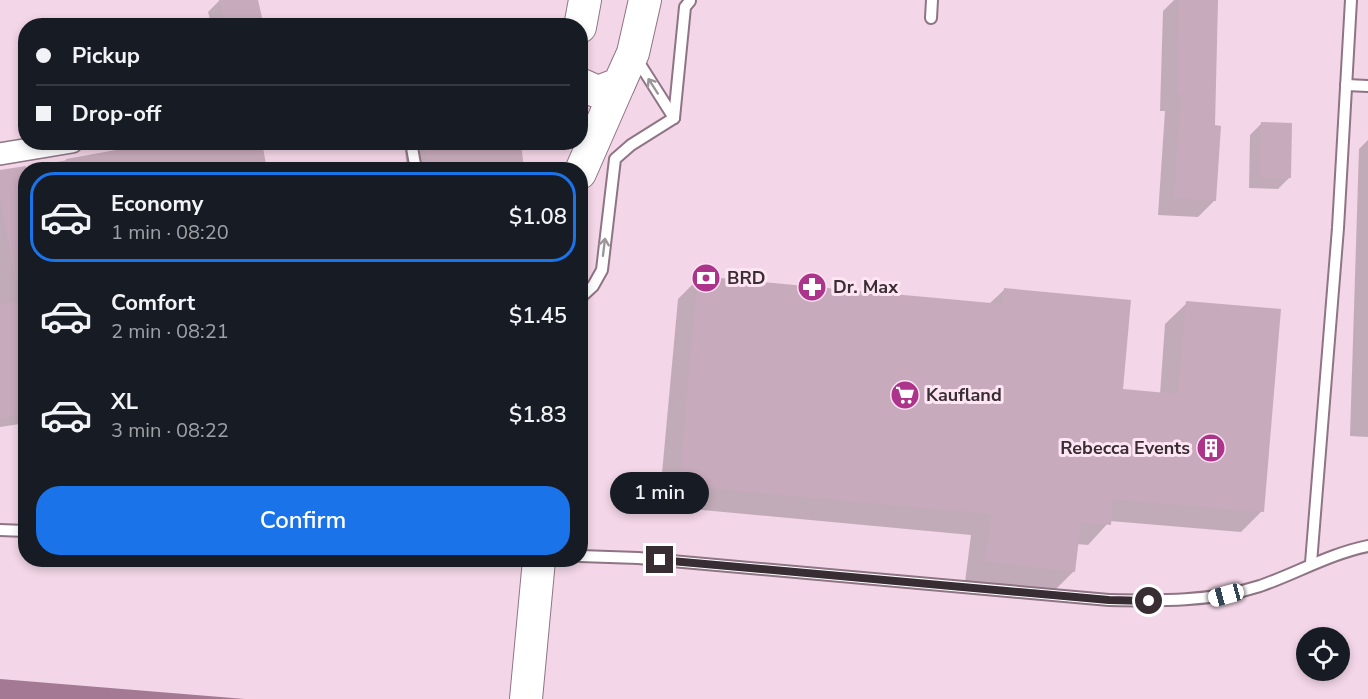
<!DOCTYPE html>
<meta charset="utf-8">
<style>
:root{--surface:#171b24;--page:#20242c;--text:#f1f3f6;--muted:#9ea1a6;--line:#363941;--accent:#1a73e8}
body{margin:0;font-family:"Nunito Sans",sans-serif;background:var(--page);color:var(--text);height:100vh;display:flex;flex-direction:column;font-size:22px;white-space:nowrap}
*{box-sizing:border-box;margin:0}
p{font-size:20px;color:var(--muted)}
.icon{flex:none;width:33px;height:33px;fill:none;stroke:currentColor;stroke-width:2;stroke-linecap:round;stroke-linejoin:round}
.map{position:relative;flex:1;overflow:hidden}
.sheet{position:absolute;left:18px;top:162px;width:570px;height:405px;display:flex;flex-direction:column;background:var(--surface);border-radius:24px;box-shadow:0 3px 9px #0003}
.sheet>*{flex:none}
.banner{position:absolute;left:18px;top:18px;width:570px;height:132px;border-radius:24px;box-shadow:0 3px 9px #0003;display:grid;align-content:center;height:132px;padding:0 18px;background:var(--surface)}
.controls{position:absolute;left:1296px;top:627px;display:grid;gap:12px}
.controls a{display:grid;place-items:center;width:54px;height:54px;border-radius:50%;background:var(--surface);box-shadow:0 3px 9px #0003;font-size:30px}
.end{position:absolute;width:27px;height:27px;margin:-14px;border:8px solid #392d34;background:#fff;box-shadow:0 0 0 3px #fff}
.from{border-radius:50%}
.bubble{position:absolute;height:42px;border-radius:21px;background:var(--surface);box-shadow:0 3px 9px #0003;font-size:20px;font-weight:600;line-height:42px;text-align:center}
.car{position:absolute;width:18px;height:36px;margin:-18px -9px;border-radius:8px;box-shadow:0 0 4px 2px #0007;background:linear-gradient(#fff 24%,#345 0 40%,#fff 0 76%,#345 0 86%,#fff 0)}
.banner b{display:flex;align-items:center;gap:21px;height:57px;font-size:22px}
.banner b+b{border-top:2px solid var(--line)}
.banner i{width:15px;height:15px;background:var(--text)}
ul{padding:10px 0 0;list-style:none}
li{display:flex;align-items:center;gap:18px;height:90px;margin:0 12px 9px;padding:0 6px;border:3px solid transparent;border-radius:24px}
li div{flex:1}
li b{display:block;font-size:22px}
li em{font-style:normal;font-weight:600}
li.current{border-color:var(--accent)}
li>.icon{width:54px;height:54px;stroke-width:1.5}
.cta{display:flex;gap:12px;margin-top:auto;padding:12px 18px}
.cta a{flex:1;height:69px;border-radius:24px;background:var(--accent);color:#fff;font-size:24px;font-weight:600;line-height:69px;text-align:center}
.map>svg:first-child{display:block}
.water{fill:#a47994}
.shadow{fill:#0003}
.building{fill:#c7abbc}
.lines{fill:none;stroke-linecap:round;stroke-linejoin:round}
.lane-casing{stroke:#8e7484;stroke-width:14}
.street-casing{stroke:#8e7484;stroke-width:24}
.secondary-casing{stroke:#8e7484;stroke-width:34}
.lane{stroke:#fff;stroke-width:10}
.street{stroke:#fff;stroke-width:21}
.secondary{stroke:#fff;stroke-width:32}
.oneway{stroke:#9c969a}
.route{stroke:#392d34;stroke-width:8}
.labels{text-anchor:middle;stroke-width:6;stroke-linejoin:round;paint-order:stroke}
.poi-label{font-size:18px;font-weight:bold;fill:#392d34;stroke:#fde5f3;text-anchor:start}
</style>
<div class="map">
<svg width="1368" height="699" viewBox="0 0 1368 699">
<rect width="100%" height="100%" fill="#f3d6e7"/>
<path class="water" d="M0 679 245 699H0Z"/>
<g class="shadow">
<path d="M220 0H257L263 26H212L208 12Z"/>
<path d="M1174 0H1216L1213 127 1215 200 1198 217 1158 215 1165 111H1160L1163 11Z"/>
<path d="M1262 123 1289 178 1278 189 1249 188 1250 135Z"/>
<path d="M1368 140V437L1350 436 1359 149Z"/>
<path d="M169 142 265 170H26V423L0 427V172Z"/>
<path d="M404 142H519L523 170H407Z"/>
<path d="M699 278 989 304 1005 289 1122 390 1160 394 1165 324 1187 303 1262 511 1241 532 1110 521 1088 545 1077 544 1073 572 1052 593 965 582 971 535 659 506 678 299Z"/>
</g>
<g class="building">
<path d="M219 0H258L264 26H227Z"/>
<path d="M1179 0H1218L1215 125 1221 126 1216 201 1174 198 1181 95 1177 94Z"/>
<path d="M1261 122 1292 123 1291 178 1260 177Z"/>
<path d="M160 142H262L267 170H67L66 159Z"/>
<path d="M424 142H521L524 170H428Z"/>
<path d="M26 166V279L15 280 0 194V170Z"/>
<path d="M698 276 1002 304 1004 288 1131 300 1123 389 1178 394 1186 301 1281 309 1264 512 1113 499 1111 525 1081 522 1075 572 985 561 992 514 679 485Z"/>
<path d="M26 302V413L0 418V304Z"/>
</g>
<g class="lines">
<g class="lane-casing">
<g id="lane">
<path d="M931 18 932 0"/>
<path d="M636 58 674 118"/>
<path d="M1346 85 1368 86"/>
<path d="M674 118 685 7 690 1"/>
<path d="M411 142 416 170"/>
<path d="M580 298 593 286 602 270 615 159 631 145 674 118"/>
<path d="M0 530 26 531"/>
<path d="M580 556 638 558 1109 600C1161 601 1210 602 1260 586 1297 573 1329 554 1368 546"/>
<path d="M1311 563 1338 228 1351 0"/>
</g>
</g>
<g class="street-casing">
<path id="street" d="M0 154 72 142"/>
</g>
<g class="secondary-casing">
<g id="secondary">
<path d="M580 27 585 0"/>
<path d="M580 84 598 92 619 84 633 53 645 0"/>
<path d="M580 173 619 84"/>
<path d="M526 699 539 560"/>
</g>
</g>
<use href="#lane" class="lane"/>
<use href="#street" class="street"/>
<use href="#secondary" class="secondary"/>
</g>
<defs><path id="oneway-shaft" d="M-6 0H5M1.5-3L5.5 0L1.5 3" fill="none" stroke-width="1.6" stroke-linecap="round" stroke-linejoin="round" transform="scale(1.5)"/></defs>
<g class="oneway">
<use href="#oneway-shaft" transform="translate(653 86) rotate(-123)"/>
<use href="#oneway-shaft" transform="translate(604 247) rotate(-83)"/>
</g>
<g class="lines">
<path class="route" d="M660 560 1109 600 1149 601"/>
</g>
<defs>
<g id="bank-disc" transform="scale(1.5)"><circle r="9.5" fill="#ac348a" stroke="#fde5f3"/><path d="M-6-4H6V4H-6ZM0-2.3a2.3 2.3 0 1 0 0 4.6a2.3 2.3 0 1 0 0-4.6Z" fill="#fff"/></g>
<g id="pharmacy-disc" transform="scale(1.5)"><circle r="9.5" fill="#ac348a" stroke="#fde5f3"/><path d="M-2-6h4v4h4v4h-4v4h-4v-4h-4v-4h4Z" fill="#fff"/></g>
<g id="supermarket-disc" transform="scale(1.5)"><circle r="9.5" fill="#ac348a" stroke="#fde5f3"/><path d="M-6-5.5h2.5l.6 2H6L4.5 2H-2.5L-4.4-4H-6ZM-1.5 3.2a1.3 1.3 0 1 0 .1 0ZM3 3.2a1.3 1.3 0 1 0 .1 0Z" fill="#fff"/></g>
<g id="building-disc" transform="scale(1.5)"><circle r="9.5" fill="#ac348a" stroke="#fde5f3"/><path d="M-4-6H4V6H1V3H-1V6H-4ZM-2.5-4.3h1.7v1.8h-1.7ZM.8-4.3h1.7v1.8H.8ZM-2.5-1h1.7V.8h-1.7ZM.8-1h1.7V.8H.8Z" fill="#fff"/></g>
</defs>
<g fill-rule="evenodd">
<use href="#bank-disc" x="706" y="278"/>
<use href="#pharmacy-disc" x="812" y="287"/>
<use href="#supermarket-disc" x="905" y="395"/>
<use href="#building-disc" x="1211" y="448"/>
</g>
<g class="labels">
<g class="poi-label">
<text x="727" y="284">BRD</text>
<text x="833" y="293">Dr. Max</text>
<text x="926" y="401">Kaufland</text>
<text x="1190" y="454" text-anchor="end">Rebecca Events</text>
</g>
</g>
</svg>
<div class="controls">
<a><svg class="icon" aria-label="locate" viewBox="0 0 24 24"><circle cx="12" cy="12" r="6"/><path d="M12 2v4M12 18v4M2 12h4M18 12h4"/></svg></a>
</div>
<i class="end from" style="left:1149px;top:601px"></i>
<i class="end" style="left:660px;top:560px"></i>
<div class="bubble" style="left:610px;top:472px;width:99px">1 min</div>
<i class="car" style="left:1226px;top:595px;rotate:255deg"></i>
<div class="banner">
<b><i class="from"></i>Pickup</b>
<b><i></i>Drop-off</b>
</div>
<section class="sheet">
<ul>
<li class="current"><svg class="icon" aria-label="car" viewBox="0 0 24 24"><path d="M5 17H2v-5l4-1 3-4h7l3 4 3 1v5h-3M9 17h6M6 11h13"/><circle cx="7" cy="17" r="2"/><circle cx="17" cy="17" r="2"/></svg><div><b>Economy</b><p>1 min · 08:20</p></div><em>$1.08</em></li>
<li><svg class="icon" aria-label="car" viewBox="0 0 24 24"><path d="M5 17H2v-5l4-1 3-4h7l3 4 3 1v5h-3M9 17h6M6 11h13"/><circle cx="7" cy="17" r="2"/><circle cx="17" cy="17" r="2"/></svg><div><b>Comfort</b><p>2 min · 08:21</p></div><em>$1.45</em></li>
<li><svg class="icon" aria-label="car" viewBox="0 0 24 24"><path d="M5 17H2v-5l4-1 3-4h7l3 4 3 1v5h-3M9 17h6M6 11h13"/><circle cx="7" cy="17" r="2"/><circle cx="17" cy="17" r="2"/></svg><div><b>XL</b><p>3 min · 08:22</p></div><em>$1.83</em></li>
</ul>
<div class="cta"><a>Confirm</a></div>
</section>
</div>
